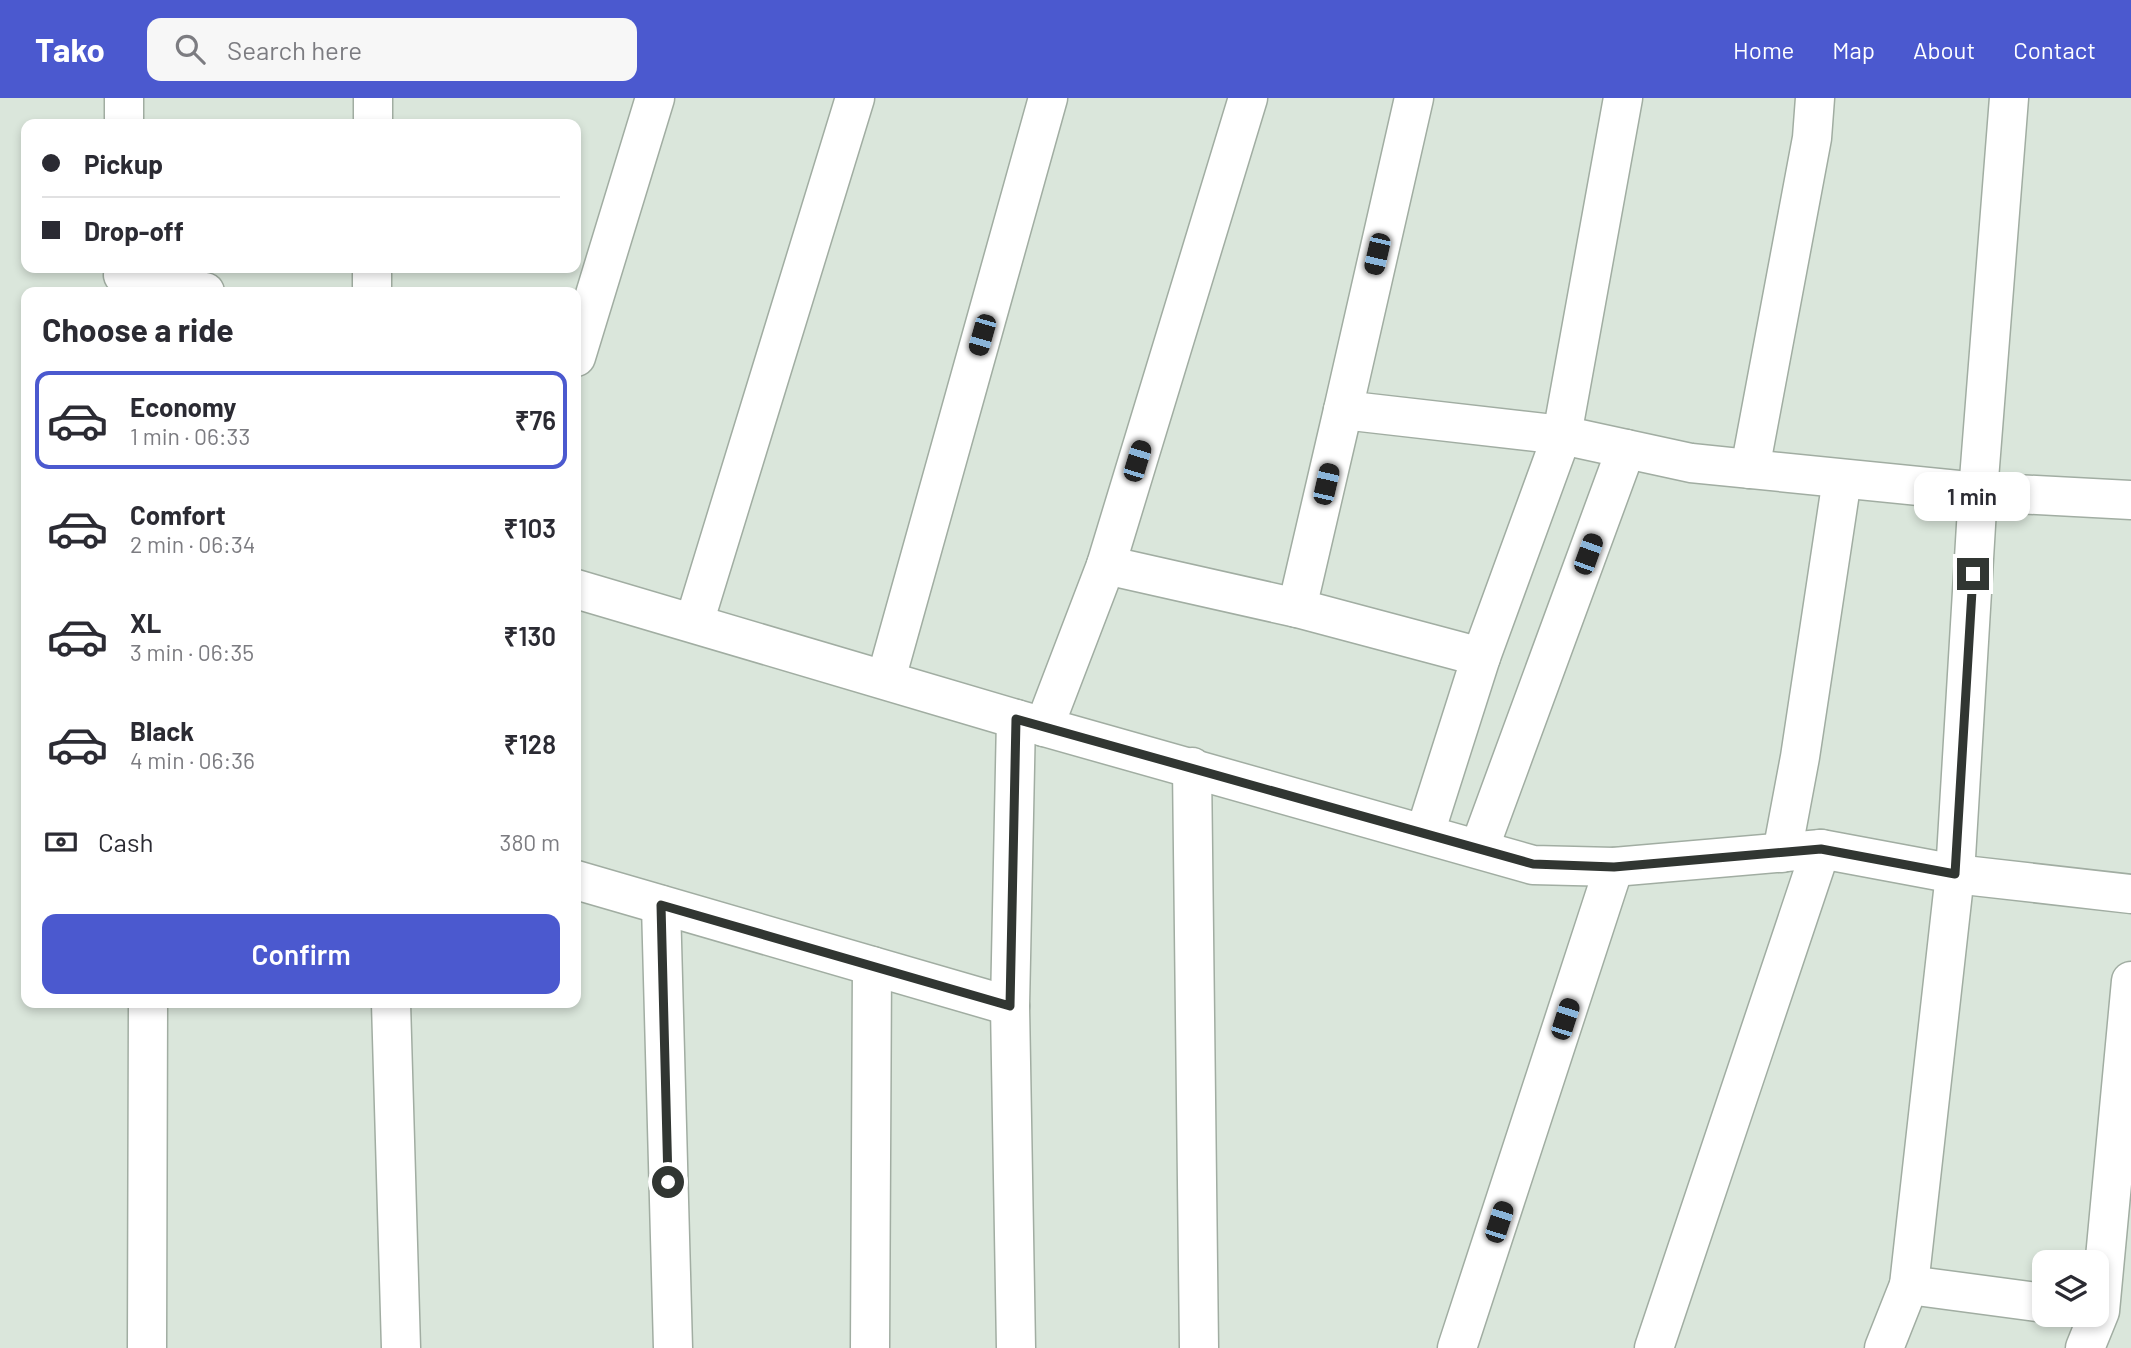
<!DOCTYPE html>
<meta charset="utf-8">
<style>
:root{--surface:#fff;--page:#f7f7f7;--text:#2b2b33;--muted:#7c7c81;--line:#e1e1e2;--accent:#4b59cf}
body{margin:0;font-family:Barlow,sans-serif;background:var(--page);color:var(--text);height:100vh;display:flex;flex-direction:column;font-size:26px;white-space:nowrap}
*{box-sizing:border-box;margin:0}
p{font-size:23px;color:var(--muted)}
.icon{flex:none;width:38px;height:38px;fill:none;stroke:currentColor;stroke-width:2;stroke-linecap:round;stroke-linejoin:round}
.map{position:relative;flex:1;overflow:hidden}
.sheet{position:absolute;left:21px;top:189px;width:560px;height:721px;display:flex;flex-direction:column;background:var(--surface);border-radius:14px;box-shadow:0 4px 10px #0003}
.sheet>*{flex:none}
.hud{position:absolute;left:21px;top:21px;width:560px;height:154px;border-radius:14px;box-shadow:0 4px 10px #0003;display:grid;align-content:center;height:154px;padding:0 21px;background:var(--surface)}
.buttons{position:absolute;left:2032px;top:1152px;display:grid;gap:14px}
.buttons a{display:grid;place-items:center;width:77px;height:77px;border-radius:14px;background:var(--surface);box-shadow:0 4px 10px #0003;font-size:35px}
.end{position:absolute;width:32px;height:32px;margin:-16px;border:9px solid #313632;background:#fff;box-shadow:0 0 0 4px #fff}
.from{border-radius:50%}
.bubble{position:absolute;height:49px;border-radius:14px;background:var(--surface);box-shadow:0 4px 10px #0003;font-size:23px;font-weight:600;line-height:49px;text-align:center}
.car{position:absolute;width:21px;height:42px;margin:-21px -10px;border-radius:9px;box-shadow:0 0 5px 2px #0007;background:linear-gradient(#222 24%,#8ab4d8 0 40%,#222 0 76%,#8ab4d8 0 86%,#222 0)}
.hud b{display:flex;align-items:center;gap:24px;height:66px;font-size:26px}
.hud b+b{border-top:2px solid var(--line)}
.hud i{width:18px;height:18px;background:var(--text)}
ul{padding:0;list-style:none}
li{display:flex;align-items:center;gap:21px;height:98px;margin:0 14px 10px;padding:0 7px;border:4px solid transparent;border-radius:14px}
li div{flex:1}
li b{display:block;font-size:26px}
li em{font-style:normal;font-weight:600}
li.on{border-color:var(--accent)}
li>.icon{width:63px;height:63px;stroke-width:1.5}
h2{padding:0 21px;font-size:32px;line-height:84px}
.pay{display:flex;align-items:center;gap:18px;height:77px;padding:0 21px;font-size:26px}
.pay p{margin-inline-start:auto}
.primary-button{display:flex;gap:14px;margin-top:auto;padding:14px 21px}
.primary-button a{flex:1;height:80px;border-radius:14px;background:var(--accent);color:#fff;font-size:28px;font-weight:600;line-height:80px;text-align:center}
header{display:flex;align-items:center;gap:42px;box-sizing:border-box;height:98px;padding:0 35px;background:var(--accent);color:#fff}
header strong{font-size:33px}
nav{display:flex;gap:38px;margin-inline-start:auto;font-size:24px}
.search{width:490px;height:63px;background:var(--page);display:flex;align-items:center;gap:18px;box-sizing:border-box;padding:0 24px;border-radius:14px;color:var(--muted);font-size:26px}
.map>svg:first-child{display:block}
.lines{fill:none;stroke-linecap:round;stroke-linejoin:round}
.street-casing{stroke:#a1ada2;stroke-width:41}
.street{stroke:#fff;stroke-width:38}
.route{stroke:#313632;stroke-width:9}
</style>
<header>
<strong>Tako</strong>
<div class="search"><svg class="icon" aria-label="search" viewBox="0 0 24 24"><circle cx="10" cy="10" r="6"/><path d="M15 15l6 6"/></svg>Search here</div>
<nav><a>Home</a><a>Map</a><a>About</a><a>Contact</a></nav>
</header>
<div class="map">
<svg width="2131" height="1250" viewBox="0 0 2131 1250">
<rect width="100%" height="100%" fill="#dae6db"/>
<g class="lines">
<g class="street-casing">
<g id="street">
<path d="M1414 0 1343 312 1562 337 1691 365 1978 394 2131 402"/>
<path d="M124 26V0"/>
<path d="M373 26V0"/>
<path d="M123 177 205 194"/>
<path d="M372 194V170"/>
<path d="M576 259 655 0"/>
<path d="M1343 312 1297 510 1481 559 1562 337 1623 0"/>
<path d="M1750 371 1812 40 1815 0"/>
<path d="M1106 467 1297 510"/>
<path d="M576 491 1016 621 1533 767 1614 769 1821 751 1955 776 2131 796"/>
<path d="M694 525 855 0"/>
<path d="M886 581 1048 0"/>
<path d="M1044 629 1106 467 1248 0"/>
<path d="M1192 669 1199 1250"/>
<path d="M1425 735 1481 559"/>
<path d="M1479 751 1626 351"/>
<path d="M1782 755 1800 659 1842 381"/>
<path d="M576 782 1010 908"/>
<path d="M661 807 673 1250"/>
<path d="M391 905 401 1250"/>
<path d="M1909 1187 1955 776 1978 394 2009 0"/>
<path d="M147 1250 148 905"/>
<path d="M870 1250 872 868"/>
<path d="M1016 1250 1010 908 1016 621"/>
<path d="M1457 1250 1614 769"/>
<path d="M1654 1250 1821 751"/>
<path d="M1884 1250 1909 1187 2044 1205"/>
<path d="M2085 1250 2100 1213 2131 883"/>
</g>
</g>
<use href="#street" class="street"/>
</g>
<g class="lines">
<path class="route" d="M668 1084 661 807 1010 908 1016 621 1533 766 1614 769 1821 751 1955 776 1973 476"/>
</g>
</svg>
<div class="buttons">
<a><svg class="icon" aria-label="layers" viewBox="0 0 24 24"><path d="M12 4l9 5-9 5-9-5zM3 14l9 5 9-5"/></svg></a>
</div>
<i class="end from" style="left:668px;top:1084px"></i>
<i class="end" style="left:1973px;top:476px"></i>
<div class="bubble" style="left:1914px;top:374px;width:116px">1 min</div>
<i class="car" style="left:1377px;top:156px;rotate:193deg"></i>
<i class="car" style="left:982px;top:237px;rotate:196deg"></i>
<i class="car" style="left:1137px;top:363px;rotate:17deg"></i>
<i class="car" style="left:1326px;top:386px;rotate:13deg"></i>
<i class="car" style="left:1588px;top:456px;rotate:20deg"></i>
<i class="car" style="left:1565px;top:921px;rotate:18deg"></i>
<i class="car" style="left:1499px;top:1124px;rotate:18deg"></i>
<div class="hud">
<b><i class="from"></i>Pickup</b>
<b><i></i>Drop-off</b>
</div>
<section class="sheet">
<h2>Choose a ride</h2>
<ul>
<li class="on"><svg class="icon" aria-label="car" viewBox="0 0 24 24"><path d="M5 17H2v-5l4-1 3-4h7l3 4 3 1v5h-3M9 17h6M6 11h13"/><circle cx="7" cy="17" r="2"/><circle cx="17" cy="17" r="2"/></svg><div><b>Economy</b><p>1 min · 06:33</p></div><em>₹76</em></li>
<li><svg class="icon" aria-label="car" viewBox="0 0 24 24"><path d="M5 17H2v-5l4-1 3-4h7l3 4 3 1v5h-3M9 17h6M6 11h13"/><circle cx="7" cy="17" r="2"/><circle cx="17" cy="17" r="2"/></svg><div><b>Comfort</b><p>2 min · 06:34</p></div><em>₹103</em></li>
<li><svg class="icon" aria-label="car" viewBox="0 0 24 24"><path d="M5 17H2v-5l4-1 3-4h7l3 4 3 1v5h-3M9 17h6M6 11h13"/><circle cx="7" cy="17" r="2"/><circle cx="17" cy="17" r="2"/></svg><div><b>XL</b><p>3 min · 06:35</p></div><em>₹130</em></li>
<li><svg class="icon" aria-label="car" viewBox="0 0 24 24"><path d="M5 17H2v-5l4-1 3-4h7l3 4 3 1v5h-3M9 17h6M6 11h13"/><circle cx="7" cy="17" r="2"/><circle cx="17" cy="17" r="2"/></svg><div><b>Black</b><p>4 min · 06:36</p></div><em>₹128</em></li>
</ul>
<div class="pay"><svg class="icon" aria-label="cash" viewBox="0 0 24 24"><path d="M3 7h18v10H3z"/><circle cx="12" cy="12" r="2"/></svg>Cash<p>380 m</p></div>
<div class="primary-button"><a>Confirm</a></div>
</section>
</div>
